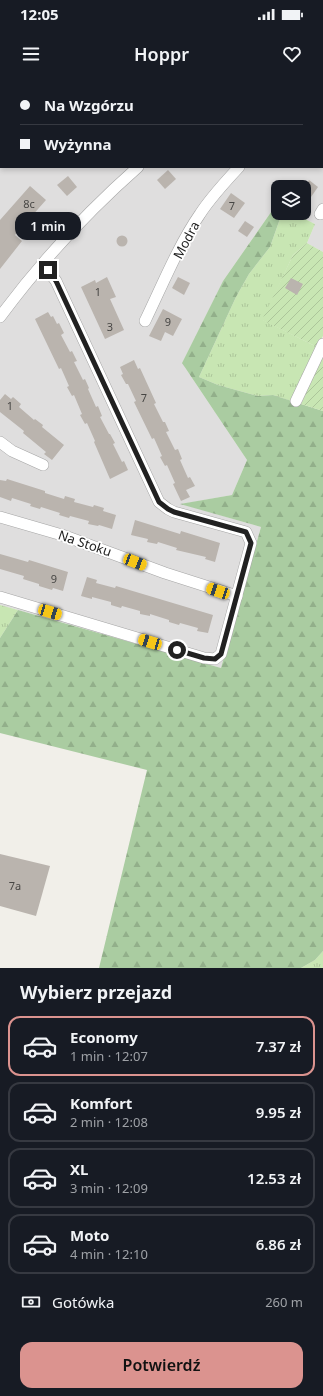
<!DOCTYPE html>
<html lang="pl">
<meta charset="utf-8">
<style>
:root{--surface:#171b24;--page:#20242c;--text:#f1f3f6;--muted:#9ea1a6;--line:#363941;--accent:#db938f}
body{margin:0;font-family:"Noto Sans",sans-serif;background:var(--page);color:var(--text);height:100vh;display:flex;flex-direction:column;font-size:15px;white-space:nowrap}
*{box-sizing:border-box;margin:0}
p{font-size:13px;color:var(--muted)}
.icon{flex:none;width:22px;height:22px;fill:none;stroke:currentColor;stroke-width:2;stroke-linecap:round;stroke-linejoin:round}
.map{position:relative;height:888px;overflow:hidden}
.panel{display:flex;flex-direction:column;background:var(--surface);flex:1}
.panel>*{flex:none}
.top-card{position:absolute;left:0px;top:0px;width:323px;height:88px;box-shadow:0 2px 6px #0003;display:grid;align-content:center;height:88px;padding:0 20px;background:var(--surface)}
.tools{position:absolute;left:271px;top:100px;display:grid;gap:8px}
.tools a{display:grid;place-items:center;width:40px;height:40px;border-radius:8px;background:var(--surface);box-shadow:0 2px 6px #0003;font-size:20px}
.end{position:absolute;width:18px;height:18px;margin:-9px;border:5px solid #212121;background:#fff;box-shadow:0 0 0 2px #fff}
.from{border-radius:50%}
.bubble{position:absolute;height:28px;border-radius:12px;background:var(--surface);box-shadow:0 2px 6px #0003;font-size:13px;font-weight:600;line-height:28px;text-align:center}
.car{position:absolute;width:12px;height:24px;margin:-12px -6px;border-radius:5px;box-shadow:0 0 3px 1px #0007;background:linear-gradient(#f5c518 24%,#345 0 40%,#f5c518 0 76%,#345 0 86%,#f5c518 0)}
.top-card b{display:flex;align-items:center;gap:14px;height:38px;font-size:15px}
.top-card b+b{border-top:1px solid var(--line)}
.top-card i{width:10px;height:10px;background:var(--text)}
ul{padding:0;list-style:none}
li{display:flex;align-items:center;gap:12px;height:60px;margin:0 8px 6px;padding:0 12px;border:2px solid var(--line);border-radius:12px}
li div{flex:1}
li b{display:block;font-size:15px}
li em{font-style:normal;font-weight:600}
li.selected{border-color:var(--accent)}
li>.icon{width:36px;height:36px;stroke-width:1.5}
h2{padding:0 20px;font-size:18px;line-height:48px}
.pay{display:flex;align-items:center;gap:10px;height:44px;padding:0 20px;font-size:15px}
.pay p{margin-inline-start:auto}
.primary-button{display:flex;gap:8px;margin-top:auto;padding:8px 20px}
.primary-button a{flex:1;height:46px;border-radius:12px;background:var(--accent);color:#111;font-size:16px;font-weight:600;line-height:46px;text-align:center}
.status{display:flex;justify-content:space-between;align-items:center;height:28px;padding:0 20px;background:var(--surface);direction:ltr}
.status svg{height:11px;fill:currentColor}
header{display:flex;justify-content:space-between;align-items:center;height:52px;padding:0 20px;background:var(--surface);font-size:18px;font-weight:600}
.map>svg:first-child{display:block}
.residential{fill:#dfdede}
.grass{fill:url(#grass-tufts)}
.forest{fill:url(#forest-firs)}
.garden{fill:url(#garden-furrows)}
.building{fill:#bab4ae}
.lines{fill:none;stroke-linecap:round;stroke-linejoin:round}
.street-casing{stroke:#a5a5a5;stroke-width:12}
.street{stroke:#fff;stroke-width:11}
.route{stroke:#212121;stroke-width:5}
.labels{text-anchor:middle;stroke-width:3.5;stroke-linejoin:round;paint-order:stroke}
.number-label{font-size:11px;fill:#474644}
.street-label{font-size:13px;fill:#212121;stroke:#fff}
</style>
<div class="status"><b>12:05</b><svg viewBox="0 0 49 12"><path d="M0 12V9h3v3zM5 12V6h3v6zM10 12V3h3v9zM15 12V0h3v12zM26 1h20v11H26zM47 4h2v5h-2z"/></svg></div>
<header><svg class="icon" aria-label="menu" viewBox="0 0 24 24"><path d="M4 6h16M4 12h16M4 18h16"/></svg>Hoppr<svg class="icon" aria-label="heart" viewBox="0 0 24 24"><path d="M12 20l-8-8c-3-5 5-10 8-4 3-6 11-1 8 4z"/></svg></header>
<div class="map">
<svg width="323" height="888" viewBox="0 0 323 888">
<defs>
<pattern id="grass-tufts" width="24" height="20" patternUnits="userSpaceOnUse"><rect width="24" height="20" fill="#c8e6b3"/><path d="M3 7l-1-3M5 7V3M7 7l1-3M15 17l-1-3M17 17v-4M19 17l1-3" fill="none" stroke="#acc59a"/></pattern>
<pattern id="forest-firs" width="22" height="20" patternUnits="userSpaceOnUse"><rect width="22" height="20" fill="#aacca1"/><path d="M5 1l3.5 6h-7zM16 11l3.5 6h-7z" fill="#92af8a"/></pattern>
<pattern id="garden-furrows" width="10" height="10" patternUnits="userSpaceOnUse"><rect width="10" height="10" fill="#c8e6b3"/><path d="M-1 1l2-2M0 10L10 0M9 11l2-2" fill="none" stroke="#acc59a"/></pattern>
</defs>
<rect width="100%" height="100%" fill="#f1efe9"/>
<path class="residential" d="M79 0H323V172L307 163 315 144 293 133H304V107H278V126L276 125 223 201 182 283 247 380 232 415 182 424 261 447 221 588 0 525V78L1 77V87H322V1H78Z"/>
<g class="grass">
<path d="M0 0H79L78 1H1V77L0 78Z"/>
<path d="M282 133H293L315 144 307 163 293 175 263 240 317 267 291 321 273 315 258 316 218 305 199 297 236 217 249 194 270 167Z"/>
<path d="M0 525 18 530 0 558Z"/>
<path d="M323 871V888H301L315 880Z"/>
</g>
<path class="forest" d="M276 125 278 126V133H282L270 167 249 194 236 217 199 297 218 305 258 316 273 315 323 331V871L315 880 301 888H99L147 690 0 653V558L18 530 221 588 261 447 180 424 232 415 247 380 182 283 223 201Z"/>
<g class="garden">
<path d="M307 163 323 172V256L317 267 262 240 293 175Z"/>
<path d="M323 275V331L301 324Z"/>
</g>
<g class="building">
<path d="M168 90 176 99 165 109 157 100Z"/>
<path d="M68 96 77 107 67 116 57 105Z"/>
<path d="M309 100 318 107 304 127V107Z"/>
<path d="M30 106 46 120 15 155 22 161 0 189V140Z"/>
<path d="M231 113 245 123 234 138 220 129Z"/>
<path d="M245 141 254 147 247 157 238 151Z"/>
<circle cx="122" cy="161" r="5.5"/>
<path d="M107 197 116 217 110 219 124 250 105 259 81 207 95 200 96 203Z"/>
<path d="M178 197 190 203 184 215 172 208Z"/>
<path d="M291 198 303 204 297 215 285 208Z"/>
<path d="M163 229 182 239 173 256 165 252 161 261 149 256Z"/>
<path d="M48 232 51 237 53 236 57 244 59 243 64 253 61 255 70 272 72 271 77 281 74 282 83 300 85 299 89 308 88 309 96 327 98 326 102 336 100 337 109 354H110L115 363 113 364 122 382 124 381 128 390 110 399 94 362 95 361 87 343 85 344 80 335 82 334 74 315 72 316 67 307 69 306 61 288 59 289 35 239Z"/>
<path d="M134 280 138 289 140 288 156 323 154 324 163 342H165L169 351 166 352 175 370 178 369 182 379 180 380 188 398 190 397 195 406 186 410 190 417 181 421 173 404 175 403 167 385 165 386 160 377 162 376 154 358 152 359 134 322 136 321 128 304H126L121 295 123 294 120 287Z"/>
<path d="M5 314 11 319 13 317 21 324 19 327 34 340 35 339 43 345 42 347 64 365 52 380 44 374 46 372 23 353 24 351 0 332V320Z"/>
<path d="M7 399 45 411V413L64 419 65 416 75 419 74 422 93 427 94 425 104 428 103 431 116 435 112 449 99 445 98 446 88 444 89 441 70 436 69 438 59 435 60 433 41 427 40 429 30 426 31 424 12 418 11 421 0 417V400L6 401Z"/>
<path d="M135 440 180 454 181 451 220 463 215 482 205 479 206 477 176 470 177 468 158 462 157 464 147 462 148 459 131 455Z"/>
<path d="M0 474 28 482 29 480 68 492 63 511 53 508 52 510 39 506V504L23 499 24 496 0 489Z"/>
<path d="M87 497 97 500 96 503 115 508 116 506 213 535 208 553 197 551 198 548 180 543 179 545 169 542V540L150 534V536L140 534V531L122 526 121 528 111 525V522L92 517V519L81 516Z"/>
<path d="M0 774 50 786 36 836 0 826Z"/>
</g>
<g class="lines">
<g class="street-casing">
<g id="street">
<path d="M249 1 250 0"/>
<path d="M311 1 312 0"/>
<path d="M320 134 323 129"/>
<path d="M0 237C40 183 87 132 138 87"/>
<path d="M145 241C162 206 178 166 200 134 211 117 225 102 239 87"/>
<path d="M296 321 323 264"/>
<path d="M0 362 12 371 43 385"/>
<path d="M0 437 62 455 165 493 237 516"/>
<path d="M0 517 204 578 215 579 221 574 251 463 246 452 174 432 168 429 159 422 56 201 43 184"/>
</g>
</g>
<use href="#street" class="street"/>
</g>
<g class="lines">
<path class="route" d="M48 190 56 201 159 422 168 429 174 432 246 452 251 463 221 574 215 579 204 578 177 570"/>
</g>
<g class="labels">
<g class="number-label">
<text x="29" y="128">8c</text>
<text x="232" y="130">7</text>
<text x="98" y="216">1</text>
<text x="168" y="246">9</text>
<text x="110" y="251">3</text>
<text x="144" y="322">7</text>
<text x="10" y="330">1</text>
<text x="54" y="503">9</text>
<text x="15" y="810">7a</text>
</g>
<g class="street-label">
<text transform="translate(186 160) rotate(-62)" y="5">Modra</text>
<text transform="translate(85 463) rotate(19)" y="5">Na Stoku</text>
</g>
</g>
</svg>
<div class="tools">
<a><svg class="icon" aria-label="layers" viewBox="0 0 24 24"><path d="M12 4l9 5-9 5-9-5zM3 14l9 5 9-5"/></svg></a>
</div>
<i class="end from" style="left:177px;top:570px"></i>
<i class="end" style="left:48px;top:190px"></i>
<div class="bubble" style="left:15px;top:132px;width:66px">1 min</div>
<i class="car" style="left:135px;top:482px;rotate:111deg"></i>
<i class="car" style="left:218px;top:511px;rotate:289deg"></i>
<i class="car" style="left:50px;top:532px;rotate:107deg"></i>
<i class="car" style="left:150px;top:562px;rotate:287deg"></i>
<div class="top-card">
<b><i class="from"></i>Na Wzgórzu</b>
<b><i></i>Wyżynna</b>
</div>
</div>
<section class="panel">
<h2>Wybierz przejazd</h2>
<ul>
<li class="selected"><svg class="icon" aria-label="car" viewBox="0 0 24 24"><path d="M5 17H2v-5l4-1 3-4h7l3 4 3 1v5h-3M9 17h6M6 11h13"/><circle cx="7" cy="17" r="2"/><circle cx="17" cy="17" r="2"/></svg><div><b>Economy</b><p>1 min · 12:07</p></div><em>7.37 zł</em></li>
<li><svg class="icon" aria-label="car" viewBox="0 0 24 24"><path d="M5 17H2v-5l4-1 3-4h7l3 4 3 1v5h-3M9 17h6M6 11h13"/><circle cx="7" cy="17" r="2"/><circle cx="17" cy="17" r="2"/></svg><div><b>Komfort</b><p>2 min · 12:08</p></div><em>9.95 zł</em></li>
<li><svg class="icon" aria-label="car" viewBox="0 0 24 24"><path d="M5 17H2v-5l4-1 3-4h7l3 4 3 1v5h-3M9 17h6M6 11h13"/><circle cx="7" cy="17" r="2"/><circle cx="17" cy="17" r="2"/></svg><div><b>XL</b><p>3 min · 12:09</p></div><em>12.53 zł</em></li>
<li><svg class="icon" aria-label="car" viewBox="0 0 24 24"><path d="M5 17H2v-5l4-1 3-4h7l3 4 3 1v5h-3M9 17h6M6 11h13"/><circle cx="7" cy="17" r="2"/><circle cx="17" cy="17" r="2"/></svg><div><b>Moto</b><p>4 min · 12:10</p></div><em>6.86 zł</em></li>
</ul>
<div class="pay"><svg class="icon" aria-label="cash" viewBox="0 0 24 24"><path d="M3 7h18v10H3z"/><circle cx="12" cy="12" r="2"/></svg>Gotówka<p>260 m</p></div>
<div class="primary-button"><a>Potwierdź</a></div>
</section>
